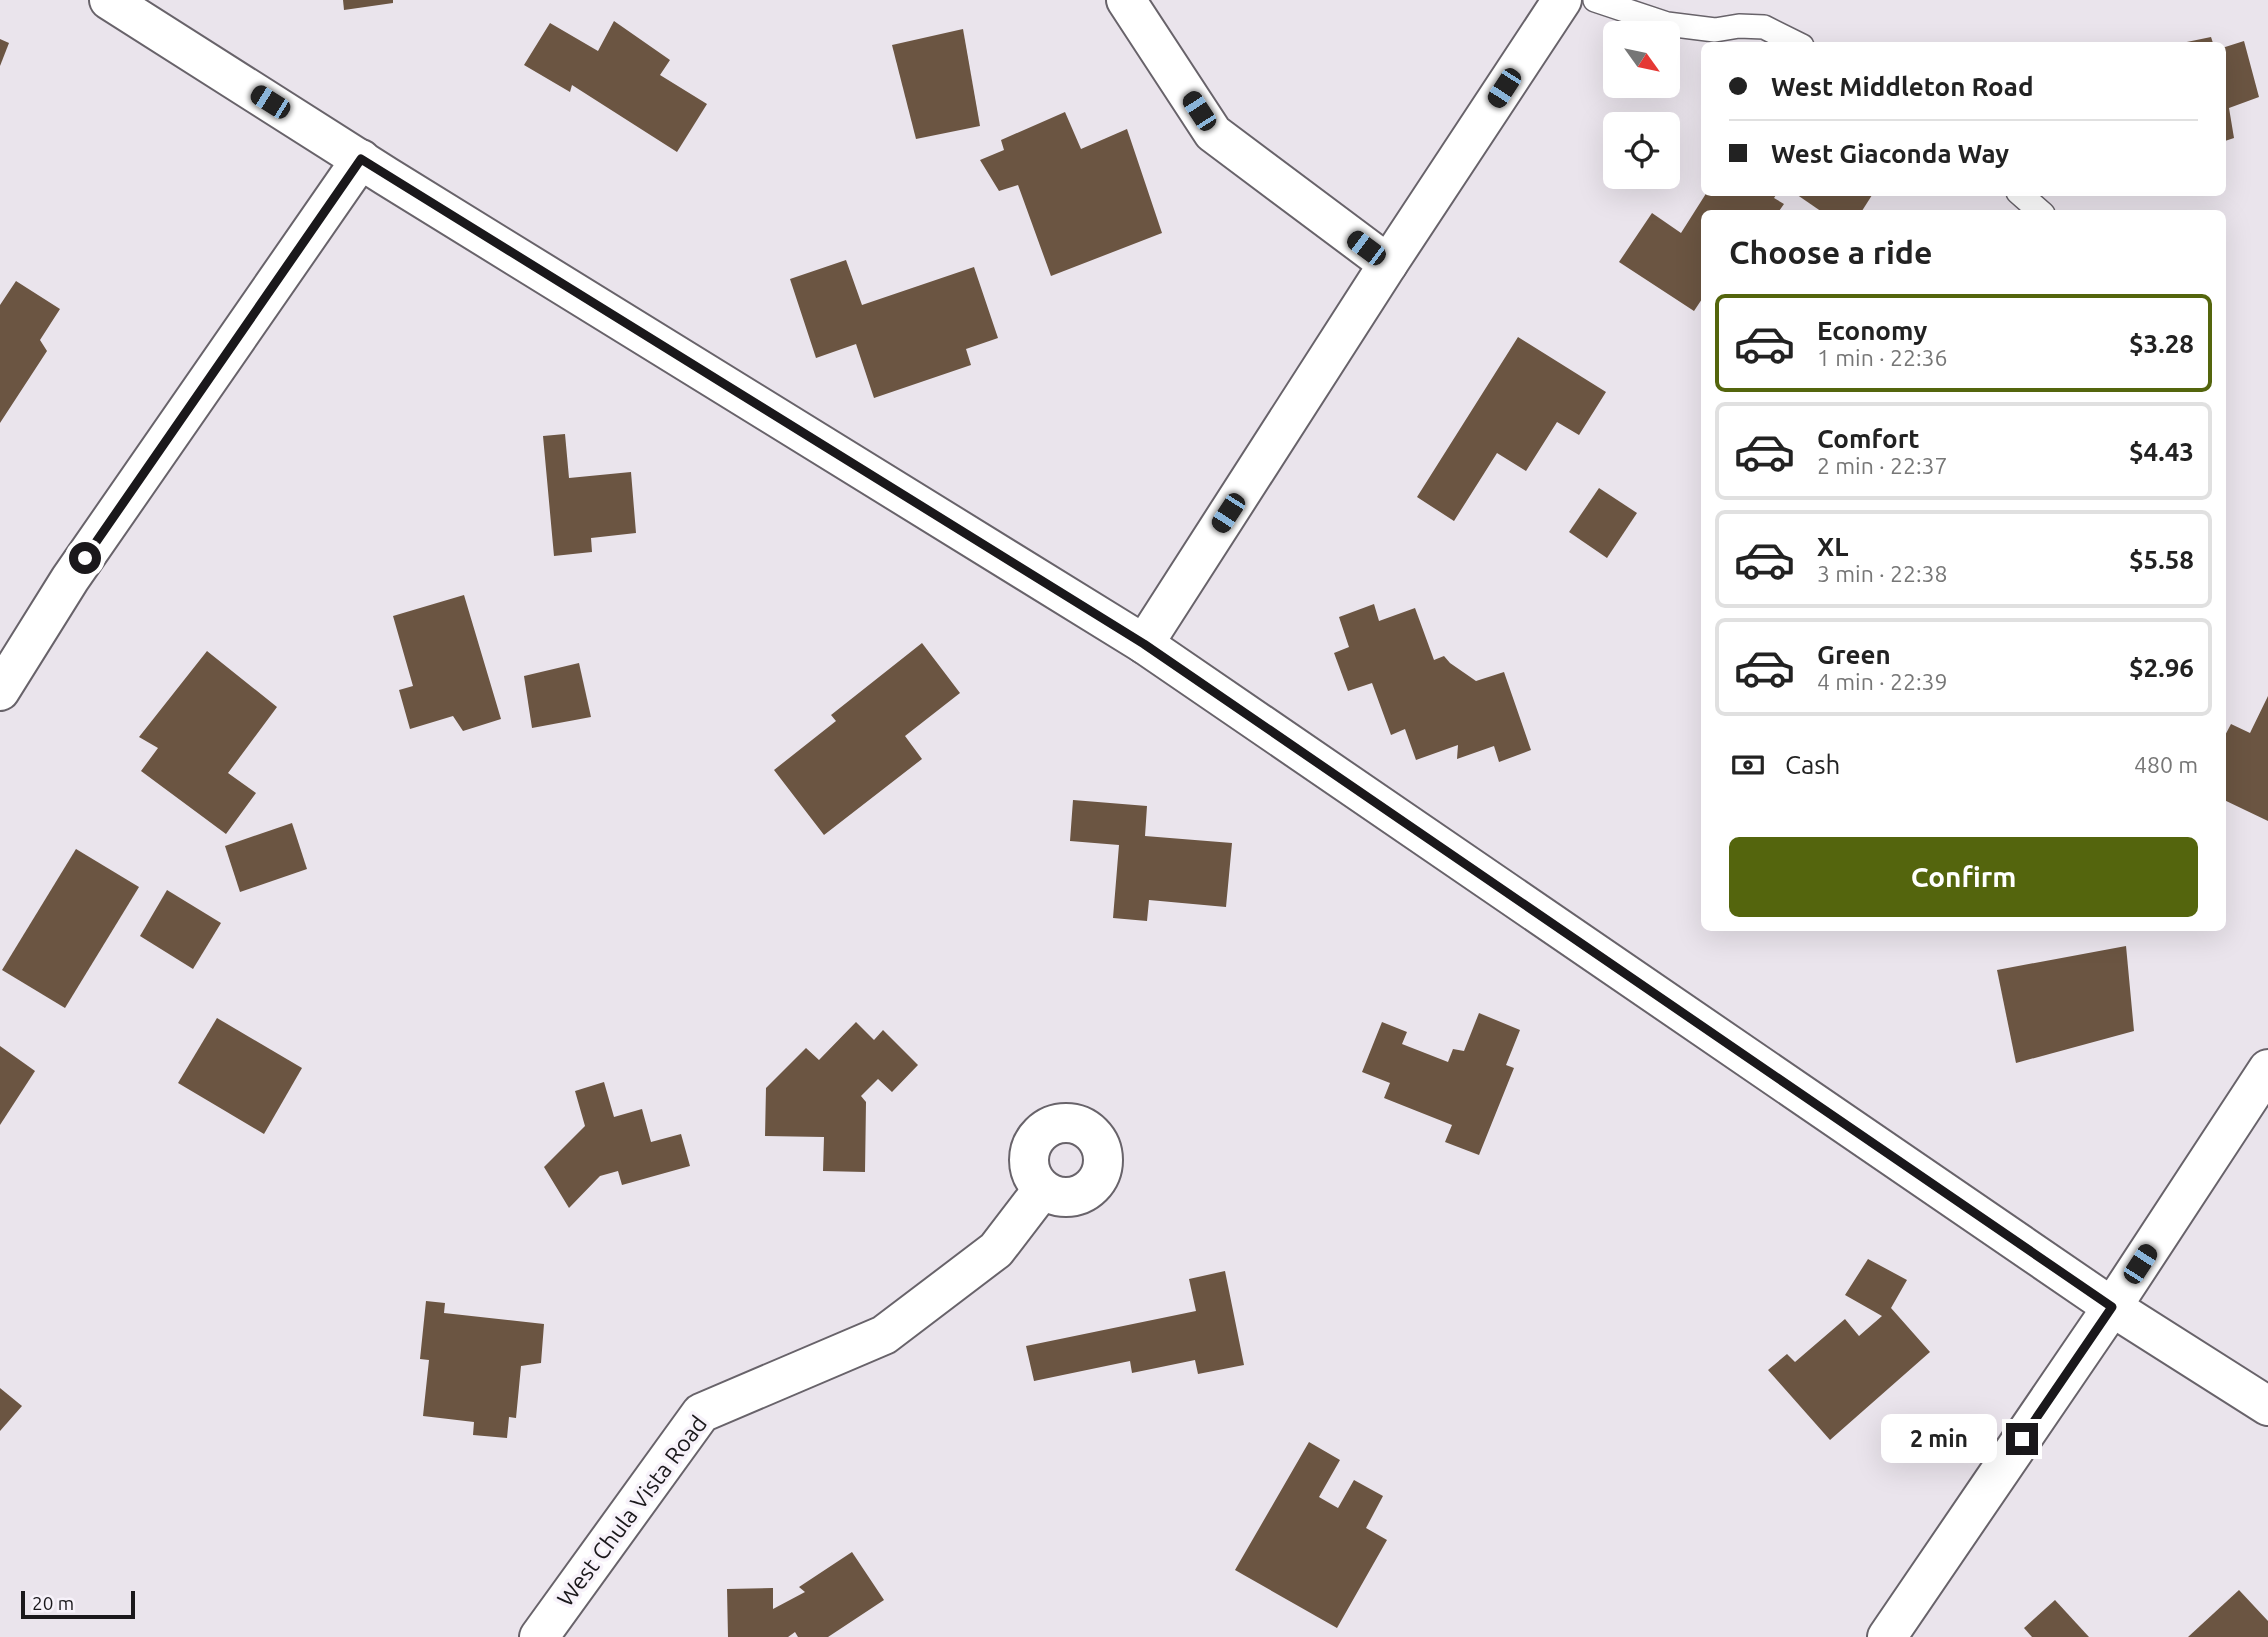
<!DOCTYPE html>
<meta charset="utf-8">
<style>
:root{--surface:#fff;--page:#f6f6f6;--text:#222;--muted:#767676;--line:#e0e0e0;--accent:#54650d}
body{margin:0;font-family:Ubuntu,sans-serif;background:var(--page);color:var(--text);height:100vh;display:flex;flex-direction:column;font-size:26px;white-space:nowrap}
*{box-sizing:border-box;margin:0}
p{font-size:23px;color:var(--muted)}
.icon{flex:none;width:38px;height:38px;fill:none;stroke:currentColor;stroke-width:2;stroke-linecap:round;stroke-linejoin:round}
.map{position:relative;flex:1;overflow:hidden}
.panel{position:absolute;left:1701px;top:210px;width:525px;height:721px;display:flex;flex-direction:column;background:var(--surface);border-radius:10px;box-shadow:0 7px 28px #0002}
.panel>*{flex:none}
.top-card{position:absolute;left:1701px;top:42px;width:525px;height:154px;border-radius:10px;box-shadow:0 7px 28px #0002;display:grid;align-content:center;height:154px;padding:0 28px;background:var(--surface)}
.needle{width:46px;rotate:123deg}
.buttons{position:absolute;left:1603px;top:21px;display:grid;gap:14px}
.buttons a{display:grid;place-items:center;width:77px;height:77px;border-radius:10px;background:var(--surface);box-shadow:0 7px 28px #0002;font-size:35px}
.scale{position:absolute;left:21px;bottom:18px;width:114px;box-sizing:border-box;padding-left:7px;border:4px solid #1a181b;border-top:0;font-size:19px;line-height:24px;white-space:nowrap;color:#1a181b;-webkit-text-stroke:5px #f7f2fa;paint-order:stroke}
.end{position:absolute;width:32px;height:32px;margin:-16px;border:9px solid #1a181b;background:#fff;box-shadow:0 0 0 4px #fff}
.from{border-radius:50%}
.bubble{position:absolute;height:49px;border-radius:10px;background:var(--surface);box-shadow:0 7px 28px #0002;font-size:23px;font-weight:700;line-height:49px;text-align:center}
.car{position:absolute;width:21px;height:42px;margin:-21px -10px;border-radius:9px;box-shadow:0 0 5px 2px #0007;background:linear-gradient(#222 24%,#8ab4d8 0 40%,#222 0 76%,#8ab4d8 0 86%,#222 0)}
.top-card b{display:flex;align-items:center;gap:24px;height:66px;font-size:26px}
.top-card b+b{border-top:2px solid var(--line)}
.top-card i{width:18px;height:18px;background:var(--text)}
ul{padding:0;list-style:none}
li{display:flex;align-items:center;gap:21px;height:98px;margin:0 14px 10px;padding:0 14px;border:4px solid var(--line);border-radius:10px}
li div{flex:1}
li b{display:block;font-size:26px}
li em{font-style:normal;font-weight:700}
li.active{border-color:var(--accent)}
li>.icon{width:63px;height:63px;stroke-width:1.5}
h2{padding:0 28px;font-size:32px;line-height:84px}
.pay{display:flex;align-items:center;gap:18px;height:77px;padding:0 28px;font-size:26px}
.pay p{margin-inline-start:auto}
.action{display:flex;gap:14px;margin-top:auto;padding:14px 28px}
.action a{flex:1;height:80px;border-radius:10px;background:var(--accent);color:#fff;font-size:28px;font-weight:700;line-height:80px;text-align:center}
.map>svg:first-child{display:block}
.building{fill:#6b5542}
.lines{fill:none;stroke-linecap:round;stroke-linejoin:round}
.lane-casing{stroke:#68636a;stroke-width:26}
.street-casing{stroke:#68636a;stroke-width:42}
.lane{stroke:#fff;stroke-width:23}
.street{stroke:#fff;stroke-width:38}
.route{stroke:#1a181b;stroke-width:9}
.labels{text-anchor:middle;stroke-width:7;stroke-linejoin:round;paint-order:stroke}
.street-label{font-size:23px;fill:#1a181b;stroke:#f7f2fa}
</style>
<div class="map">
<svg width="2268" height="1637" viewBox="0 0 2268 1637">
<rect width="100%" height="100%" fill="#eae4ec"/>
<g class="building">
<path d="M343 0H393V3L344 10Z"/>
<path d="M614 21 670 60 660 75 707 104 677 152 572 85 570 92 524 65 550 23 598 51Z"/>
<path d="M963 29 980 126 916 139 892 45Z"/>
<path d="M2211 37 2214 46H2177V44Z"/>
<path d="M0 39 9 43 0 66Z"/>
<path d="M2244 41 2259 97 2229 108 2234 138 2222 142V48Z"/>
<path d="M1065 112 1081 149 1127 129 1162 233 1051 276 1018 185 999 191 980 160 1004 150 1001 140Z"/>
<path d="M1707 192H1778L1774 198 1784 204 1777 214H1704V296L1694 311 1619 262 1652 213 1681 233Z"/>
<path d="M1793 192H1874L1860 214H1825Z"/>
<path d="M846 260 862 305 974 267 998 338 966 349 971 365 874 398 856 344 816 358 790 279Z"/>
<path d="M16 281 60 309 40 340 47 351 0 423V305Z"/>
<path d="M1518 337 1606 392 1579 435 1557 422 1526 471 1497 453 1454 521 1417 497Z"/>
<path d="M565 434 569 478 631 472 636 533 591 538 592 552 554 556 543 436Z"/>
<path d="M1599 488 1637 513 1607 558 1569 532Z"/>
<path d="M464 595 501 719 463 731 453 716 410 729 399 690 413 686 393 616Z"/>
<path d="M1374 604 1379 621 1415 608 1434 660 1444 656 1450 663 1476 681 1504 672 1531 750 1499 762 1494 746 1457 759 1458 745 1416 760 1405 729 1391 735 1372 683 1348 691 1334 653 1349 647 1339 617Z"/>
<path d="M922 643 960 693 905 736 922 759 824 835 774 770 836 721 831 715Z"/>
<path d="M207 651 277 707 228 773 256 793 226 834 141 771 158 748 139 737Z"/>
<path d="M579 663 591 717 532 728 524 676Z"/>
<path d="M2268 696V821L2222 799V741L2231 724 2250 733Z"/>
<path d="M1073 800 1147 806 1145 836 1232 843 1226 907 1149 900 1147 921 1113 918 1119 845 1070 841Z"/>
<path d="M292 823 307 869 240 892 225 846Z"/>
<path d="M76 849 139 887 65 1008 2 970Z"/>
<path d="M167 890 221 923 193 969 140 936Z"/>
<path d="M2126 946 2134 1031 2016 1063 1997 970Z"/>
<path d="M1479 1013 1520 1030 1506 1065 1514 1068 1479 1155 1445 1142 1452 1125 1384 1098 1390 1083 1362 1072 1382 1022 1407 1032 1402 1044 1448 1062 1453 1049 1464 1051Z"/>
<path d="M217 1018 302 1068 264 1134 178 1083Z"/>
<path d="M856 1022 874 1040 883 1030 918 1065 892 1092 878 1079 861 1096 866 1102 865 1172 823 1171 824 1137 765 1136 766 1088 806 1048 819 1060Z"/>
<path d="M0 1046 35 1071 0 1125Z"/>
<path d="M604 1082 614 1117 642 1109 651 1142 681 1134 690 1166 622 1185 618 1171 600 1176 569 1208 544 1167 585 1126 575 1091Z"/>
<path d="M1868 1259 1907 1280 1891 1308 1930 1352 1830 1440 1768 1370 1787 1354 1795 1362 1845 1319 1859 1336 1882 1316 1845 1295Z"/>
<path d="M1225 1271 1244 1365 1198 1374 1195 1360 1132 1373 1130 1361 1034 1381 1026 1346 1196 1311 1189 1279Z"/>
<path d="M426 1301 445 1303 444 1313 544 1324 541 1363 521 1366 516 1418 509 1417 507 1438 473 1435 474 1422 423 1416 429 1360 420 1359Z"/>
<path d="M0 1388 22 1406 0 1431Z"/>
<path d="M1309 1442 1340 1460 1319 1497 1338 1508 1354 1480 1383 1496 1366 1528 1387 1540 1337 1628 1235 1570Z"/>
<path d="M852 1552 884 1600 828 1637H798L795 1632 788 1637H728L727 1589 773 1588V1609L805 1592 799 1587Z"/>
<path d="M2239 1590 2268 1621V1637H2188Z"/>
<path d="M2055 1600 2089 1637H2032L2024 1628Z"/>
</g>
<g class="lines">
<g class="lane-casing">
<g id="lane">
<path d="M1595 0 1667 24 1715 30 1739 26 1764 27 1802 46"/>
<path d="M2018 192 2043 214"/>
</g>
</g>
<g class="street-casing">
<g id="street">
<path d="M109 0 386 176 1144 644 2112 1307 2268 1406"/>
<path d="M1126 0 1213 133 1388 264"/>
<path d="M1144 644 1388 264 1562 0"/>
<path d="M0 691 70 579 361 159"/>
<circle cx="1066" cy="1160" r="37"/>
<path d="M539 1637 701 1413 884 1335 996 1250 1042 1190"/>
<path d="M1887 1637 2112 1307 2268 1069"/>
</g>
</g>
<use href="#lane" class="lane"/>
<use href="#street" class="street"/>
</g>
<g class="lines">
<path class="route" d="M85 558 361 159 1144 644 2112 1307 2022 1439"/>
</g>
<g class="labels">
<g class="street-label">
<text transform="translate(632 1511) rotate(-53)" y="8">West Chula Vista Road</text>
</g>
</g>
</svg>
<div class="buttons">
<a><svg class="needle" viewBox="-14 -14 28 28"><path d="M0-13l5 13h-10z" fill="#e53935"/><path d="M0 13l5-13h-10z" fill="#767676"/></svg></a>
<a><svg class="icon" aria-label="locate" viewBox="0 0 24 24"><circle cx="12" cy="12" r="6"/><path d="M12 2v4M12 18v4M2 12h4M18 12h4"/></svg></a>
</div>
<div class="scale">20 m</div>
<i class="end from" style="left:85px;top:558px"></i>
<i class="end" style="left:2022px;top:1439px"></i>
<div class="bubble" style="left:1881px;top:1414px;width:116px">2 min</div>
<i class="car" style="left:1504px;top:88px;rotate:213deg"></i>
<i class="car" style="left:270px;top:102px;rotate:302deg"></i>
<i class="car" style="left:1199px;top:111px;rotate:327deg"></i>
<i class="car" style="left:1366px;top:248px;rotate:307deg"></i>
<i class="car" style="left:1228px;top:513px;rotate:213deg"></i>
<i class="car" style="left:2140px;top:1264px;rotate:33deg"></i>
<div class="top-card">
<b><i class="from"></i>West Middleton Road</b>
<b><i></i>West Giaconda Way</b>
</div>
<section class="panel">
<h2>Choose a ride</h2>
<ul>
<li class="active"><svg class="icon" aria-label="car" viewBox="0 0 24 24"><path d="M5 17H2v-5l4-1 3-4h7l3 4 3 1v5h-3M9 17h6M6 11h13"/><circle cx="7" cy="17" r="2"/><circle cx="17" cy="17" r="2"/></svg><div><b>Economy</b><p>1 min · 22:36</p></div><em>$3.28</em></li>
<li><svg class="icon" aria-label="car" viewBox="0 0 24 24"><path d="M5 17H2v-5l4-1 3-4h7l3 4 3 1v5h-3M9 17h6M6 11h13"/><circle cx="7" cy="17" r="2"/><circle cx="17" cy="17" r="2"/></svg><div><b>Comfort</b><p>2 min · 22:37</p></div><em>$4.43</em></li>
<li><svg class="icon" aria-label="car" viewBox="0 0 24 24"><path d="M5 17H2v-5l4-1 3-4h7l3 4 3 1v5h-3M9 17h6M6 11h13"/><circle cx="7" cy="17" r="2"/><circle cx="17" cy="17" r="2"/></svg><div><b>XL</b><p>3 min · 22:38</p></div><em>$5.58</em></li>
<li><svg class="icon" aria-label="car" viewBox="0 0 24 24"><path d="M5 17H2v-5l4-1 3-4h7l3 4 3 1v5h-3M9 17h6M6 11h13"/><circle cx="7" cy="17" r="2"/><circle cx="17" cy="17" r="2"/></svg><div><b>Green</b><p>4 min · 22:39</p></div><em>$2.96</em></li>
</ul>
<div class="pay"><svg class="icon" aria-label="cash" viewBox="0 0 24 24"><path d="M3 7h18v10H3z"/><circle cx="12" cy="12" r="2"/></svg>Cash<p>480 m</p></div>
<div class="action"><a>Confirm</a></div>
</section>
</div>
